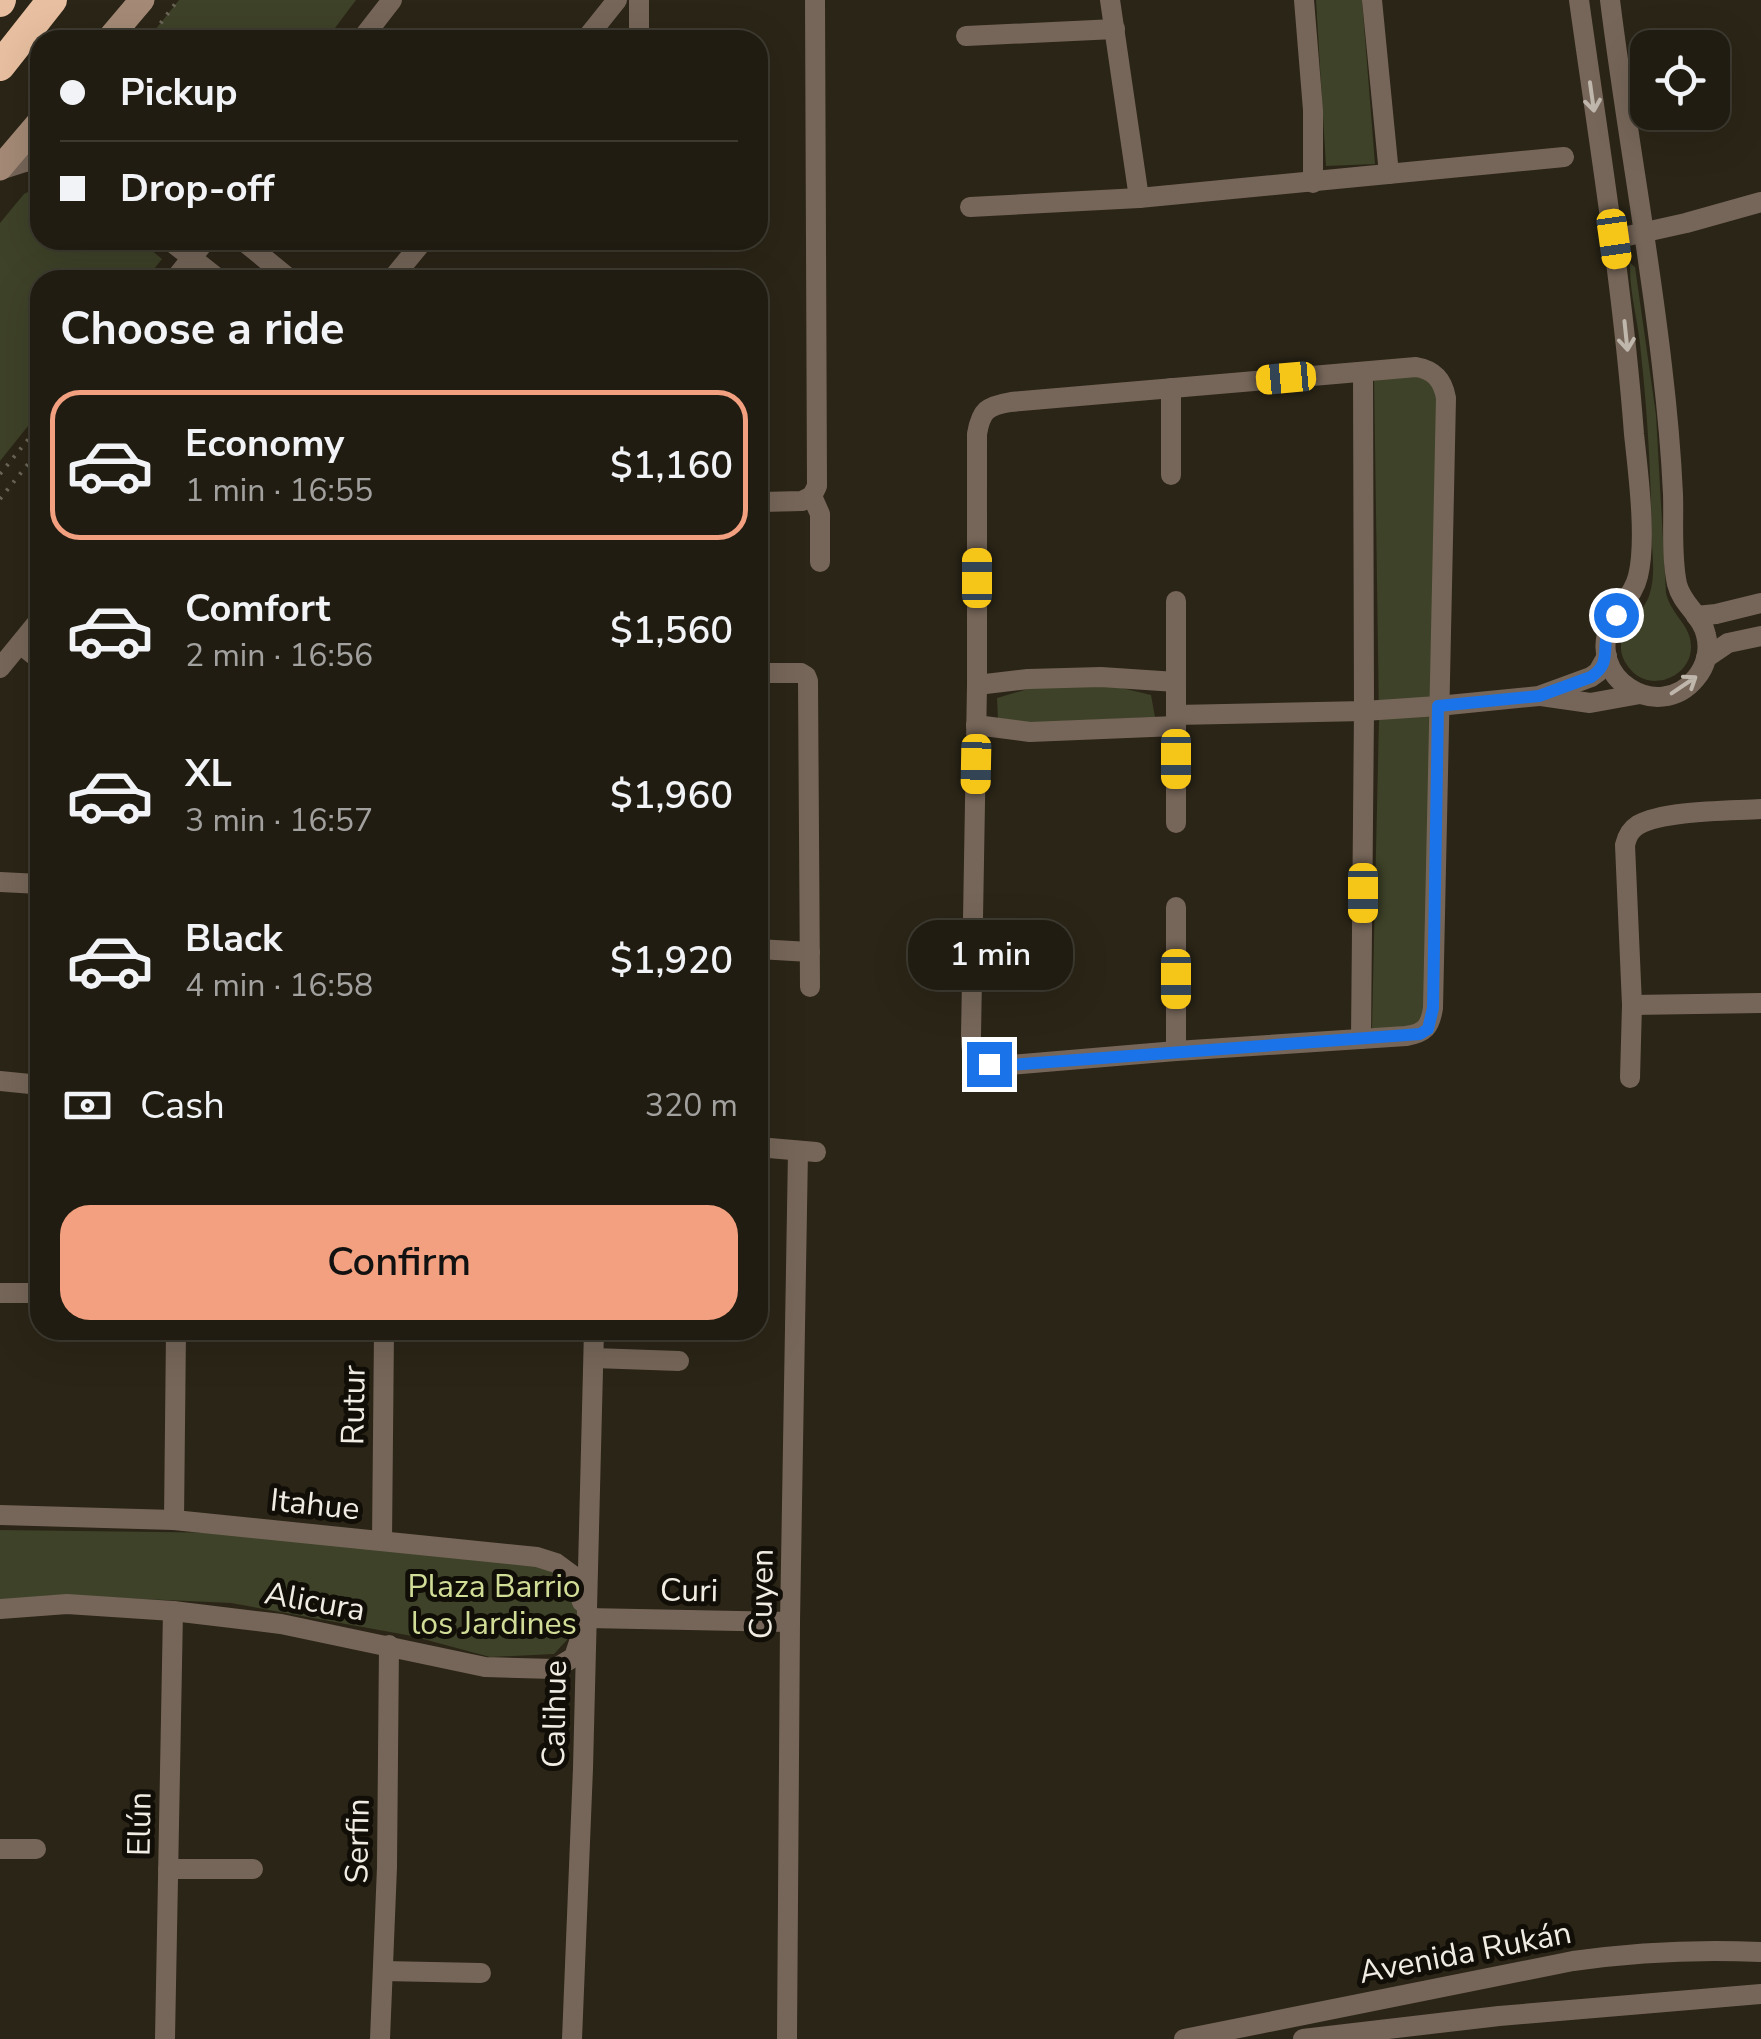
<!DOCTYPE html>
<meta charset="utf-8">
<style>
:root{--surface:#201c11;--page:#28251a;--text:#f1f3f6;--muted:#a2a19f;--line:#3d3a31;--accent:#f2a07f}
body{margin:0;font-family:"Nunito Sans",sans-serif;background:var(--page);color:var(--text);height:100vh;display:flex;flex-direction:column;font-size:38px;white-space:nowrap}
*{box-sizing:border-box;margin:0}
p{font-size:32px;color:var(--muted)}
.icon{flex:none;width:55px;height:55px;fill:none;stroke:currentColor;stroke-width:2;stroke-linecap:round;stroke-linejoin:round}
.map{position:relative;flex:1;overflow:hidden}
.sheet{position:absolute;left:30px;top:270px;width:738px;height:1070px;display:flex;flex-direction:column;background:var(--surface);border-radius:30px;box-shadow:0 10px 40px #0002,0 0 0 2px var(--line)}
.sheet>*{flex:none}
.top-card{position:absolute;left:30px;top:30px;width:738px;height:220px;border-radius:30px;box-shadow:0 10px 40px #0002,0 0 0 2px var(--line);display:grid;align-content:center;height:220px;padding:0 30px;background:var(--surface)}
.controls{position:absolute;left:1630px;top:30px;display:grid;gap:20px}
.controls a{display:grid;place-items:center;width:100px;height:100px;border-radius:20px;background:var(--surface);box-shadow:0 10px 40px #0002,0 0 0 2px var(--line);font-size:50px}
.end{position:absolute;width:45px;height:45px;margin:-22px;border:12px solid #1a73e8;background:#fff;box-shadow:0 0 0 5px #fff}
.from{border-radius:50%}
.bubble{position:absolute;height:70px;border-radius:30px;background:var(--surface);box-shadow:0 10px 40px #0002,0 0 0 2px var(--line);font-size:32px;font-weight:600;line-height:70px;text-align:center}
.car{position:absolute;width:30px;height:60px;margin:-30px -15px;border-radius:12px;box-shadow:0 0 8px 2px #0007;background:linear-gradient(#f5c518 24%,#345 0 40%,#f5c518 0 76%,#345 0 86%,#f5c518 0)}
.top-card b{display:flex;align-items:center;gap:35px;height:95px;font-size:38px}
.top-card b+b{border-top:2px solid var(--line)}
.top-card i{width:25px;height:25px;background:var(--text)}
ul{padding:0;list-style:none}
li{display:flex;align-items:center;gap:30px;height:150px;margin:0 20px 15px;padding:0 10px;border:5px solid transparent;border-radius:30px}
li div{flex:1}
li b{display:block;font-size:38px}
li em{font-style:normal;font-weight:600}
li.selected{border-color:var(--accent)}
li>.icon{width:90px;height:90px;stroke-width:1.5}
h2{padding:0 30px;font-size:45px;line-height:120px}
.pay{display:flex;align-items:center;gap:25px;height:110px;padding:0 30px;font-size:38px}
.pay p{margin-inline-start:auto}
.action{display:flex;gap:20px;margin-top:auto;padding:20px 30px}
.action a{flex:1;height:115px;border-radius:30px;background:var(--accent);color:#111;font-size:40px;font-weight:600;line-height:115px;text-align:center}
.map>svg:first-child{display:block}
.green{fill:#3e4228}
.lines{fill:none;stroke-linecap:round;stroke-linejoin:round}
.path{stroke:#6a6558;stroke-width:4;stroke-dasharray:2.5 8;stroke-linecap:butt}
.street{stroke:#766659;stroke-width:20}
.secondary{stroke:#a48a76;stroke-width:25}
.highway{stroke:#e8bfa0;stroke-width:30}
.oneway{stroke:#bfb6ac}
.route{stroke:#1a73e8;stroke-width:12}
.labels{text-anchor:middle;stroke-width:10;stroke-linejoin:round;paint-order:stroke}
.street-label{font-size:32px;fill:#f0ece3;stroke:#110e08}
.park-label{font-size:32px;fill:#d1dd96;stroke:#110e08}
</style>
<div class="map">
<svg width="1761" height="2039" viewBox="0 0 1761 2039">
<rect width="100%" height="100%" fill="#2b2517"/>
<g class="green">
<path d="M179 0H356L326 40H147Z"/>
<path d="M1316 0H1362L1375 164 1326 166Z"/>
<path d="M40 186V240H139L162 259 145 280H40V411L0 461V223L24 194Z"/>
<path d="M1630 263 1635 267 1656 415 1666 593C1671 615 1691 625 1691 646 1692 677 1651 693 1631 670 1604 639 1639 622 1649 596 1655 579 1653 561 1652 544 1651 480 1648 417 1641 354 1639 324 1629 292 1630 263Z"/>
<path d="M1374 376H1421L1437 391 1424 1020 1405 1029 1372 1028 1379 719Z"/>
<path d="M1101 683 1151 695 1155 717 1026 723 998 720 997 698 1031 688Z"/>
<path d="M0 1530 318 1534 537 1557 578 1591 576 1630 554 1654 490 1657 412 1636 231 1603 56 1595 0 1600Z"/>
</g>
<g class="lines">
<g class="path">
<path d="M148 40 178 0"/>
<path d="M0 474 40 425"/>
<path d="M0 499 40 449"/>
</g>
<g class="street">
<path d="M639 0V40"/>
<path d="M815 0 817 486 812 496 820 514V562"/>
<path d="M1110 0 1139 198"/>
<path d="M1304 0 1313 110V183"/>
<path d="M1372 0 1389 174"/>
<path d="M1579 0C1599 144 1623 288 1634 434 1638 472 1647 540 1638 576 1634 594 1620 606 1612 622 1583 676 1658 725 1696 678 1706 666 1710 650 1706 635 1702 615 1682 605 1677 584 1671 555 1674 523 1673 494 1671 451 1667 408 1662 366 1648 243 1625 122 1610 0"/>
<path d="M966 36 1115 29"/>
<path d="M361 40 392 0"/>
<path d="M585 40 617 0"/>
<path d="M0 170 25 162 40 160"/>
<path d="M970 207 1139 198 1564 157"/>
<path d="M1614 239 1686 223 1761 202"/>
<path d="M169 240 220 280"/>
<path d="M242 240 291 280"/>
<path d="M174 280 206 240"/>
<path d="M391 280 424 240"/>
<path d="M1416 367C1434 370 1443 380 1446 398L1433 1008C1430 1027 1425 1033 1406 1036L1176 1051 1010 1065C981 1064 971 1068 971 1036L977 685V434C981 410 987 406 1011 402Z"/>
<path d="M1171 388V475"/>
<path d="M758 502 802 501 812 496"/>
<path d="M1176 601V823"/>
<path d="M1696 616 1716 614 1761 603"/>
<path d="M20 644 40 660"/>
<path d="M1706 658 1728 643 1761 636"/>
<path d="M0 668 40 619"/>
<path d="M758 673H801L806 676 808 681 810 987"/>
<path d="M977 685 1028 679 1101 677 1176 682"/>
<path d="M1541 696 1590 703 1640 694"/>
<path d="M1176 715 1364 711 1438 706 1539 696 1591 677 1598 672 1607 656"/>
<path d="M976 725 1030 732 1176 726"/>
<path d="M0 882 40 884"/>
<path d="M1176 907V1051"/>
<path d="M758 949 810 952"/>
<path d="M1632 1005 1761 1003"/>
<path d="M1361 1039 1364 711 1363 372"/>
<path d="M1630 1078 1632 1005 1625 845C1627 836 1630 830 1638 825 1664 810 1730 811 1761 809"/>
<path d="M0 1081 40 1085"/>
<path d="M758 1147 816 1152"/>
<path d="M0 1293H40"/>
<path d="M594 1358 679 1361"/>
<path d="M0 1515 174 1520 537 1557 556 1563 575 1577 582 1602"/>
<path d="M174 1520 176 1330"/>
<path d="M382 1541 384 1330"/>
<path d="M0 1609 67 1604 173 1611 281 1624 485 1667 554 1669 574 1657 582 1633"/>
<path d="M587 1618 790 1622"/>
<path d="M0 1849H36"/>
<path d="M168 1869H253"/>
<path d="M383 1971 481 1973"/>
<path d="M165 2039 173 1611"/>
<path d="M380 2039 387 1867 389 1645"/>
<path d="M572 2039 583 1768 594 1330"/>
<path d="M787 2039 790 1622 798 1151"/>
<path d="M1184 2039 1573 1961C1636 1952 1698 1949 1761 1952"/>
<path d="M1303 2039 1499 2016 1761 1994"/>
</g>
<g class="secondary">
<path d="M108 40 142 0"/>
<path d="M0 168 40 121"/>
</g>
<g class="highway">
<path d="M0 2 1 0"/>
<path d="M0 66 52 0"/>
</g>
</g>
<defs><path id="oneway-shaft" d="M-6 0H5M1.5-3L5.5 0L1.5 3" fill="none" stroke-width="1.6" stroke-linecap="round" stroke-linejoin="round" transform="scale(2.5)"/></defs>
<g class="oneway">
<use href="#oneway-shaft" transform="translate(1592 97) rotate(82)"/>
<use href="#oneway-shaft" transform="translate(1626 336) rotate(84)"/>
<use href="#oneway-shaft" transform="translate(1684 685) rotate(-34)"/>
</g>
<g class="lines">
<path class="route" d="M989 1064 1010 1065 1420 1034 1428 1029 1433 1008 1438 706 1539 696 1591 677C1608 665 1604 657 1606 639 1607 630 1611 623 1616 615"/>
</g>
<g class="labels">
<g class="street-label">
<text transform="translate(353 1405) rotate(-89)" y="11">Rutur</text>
<text transform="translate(315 1504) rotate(6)" y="11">Itahue</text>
<text transform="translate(689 1590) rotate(1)" y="11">Curi</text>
<text transform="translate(761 1594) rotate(-89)" y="11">Cuyen</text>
<text transform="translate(315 1601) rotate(10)" y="11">Alicura</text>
<text transform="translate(554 1714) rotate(-89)" y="11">Calihue</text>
<text transform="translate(139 1824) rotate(-89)" y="11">Elún</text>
<text transform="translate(357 1841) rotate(-89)" y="11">Serfin</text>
<text transform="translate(1465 1952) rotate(-11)" y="11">Avenida Rukán</text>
</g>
<g class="park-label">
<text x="494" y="1597">Plaza Barrio<tspan x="494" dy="37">los Jardines</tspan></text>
</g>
</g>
</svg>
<div class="controls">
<a><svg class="icon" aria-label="locate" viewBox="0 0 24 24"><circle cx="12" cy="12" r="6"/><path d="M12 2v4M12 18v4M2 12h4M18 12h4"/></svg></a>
</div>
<i class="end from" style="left:1616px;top:615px"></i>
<i class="end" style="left:989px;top:1064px"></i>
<div class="bubble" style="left:908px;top:920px;width:165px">1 min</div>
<i class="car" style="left:1614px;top:239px;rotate:172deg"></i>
<i class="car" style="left:1286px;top:378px;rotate:265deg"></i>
<i class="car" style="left:977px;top:578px;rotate:0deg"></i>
<i class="car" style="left:1176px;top:759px;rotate:180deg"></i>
<i class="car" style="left:976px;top:764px;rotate:181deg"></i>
<i class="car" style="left:1363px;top:893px;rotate:180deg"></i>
<i class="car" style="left:1176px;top:979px;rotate:180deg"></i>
<div class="top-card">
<b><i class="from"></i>Pickup</b>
<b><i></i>Drop-off</b>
</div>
<section class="sheet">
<h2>Choose a ride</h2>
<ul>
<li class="selected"><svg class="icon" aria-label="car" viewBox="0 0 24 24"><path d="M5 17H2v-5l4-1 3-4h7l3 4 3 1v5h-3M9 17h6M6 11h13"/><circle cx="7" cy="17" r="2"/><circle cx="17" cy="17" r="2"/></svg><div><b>Economy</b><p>1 min · 16:55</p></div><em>$1,160</em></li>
<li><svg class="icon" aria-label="car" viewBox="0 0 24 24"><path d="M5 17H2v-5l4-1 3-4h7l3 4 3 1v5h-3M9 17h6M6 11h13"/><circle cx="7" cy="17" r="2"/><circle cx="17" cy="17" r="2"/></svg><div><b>Comfort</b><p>2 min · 16:56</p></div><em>$1,560</em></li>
<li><svg class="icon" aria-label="car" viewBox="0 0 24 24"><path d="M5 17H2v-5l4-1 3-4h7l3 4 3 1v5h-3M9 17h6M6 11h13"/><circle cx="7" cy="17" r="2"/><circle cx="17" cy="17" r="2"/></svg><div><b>XL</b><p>3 min · 16:57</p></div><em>$1,960</em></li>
<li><svg class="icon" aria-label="car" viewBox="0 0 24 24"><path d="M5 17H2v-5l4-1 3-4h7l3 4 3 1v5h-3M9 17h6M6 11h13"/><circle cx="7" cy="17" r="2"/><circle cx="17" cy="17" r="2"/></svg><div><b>Black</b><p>4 min · 16:58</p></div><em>$1,920</em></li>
</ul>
<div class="pay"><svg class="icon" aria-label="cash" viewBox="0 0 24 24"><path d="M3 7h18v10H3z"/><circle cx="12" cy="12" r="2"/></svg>Cash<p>320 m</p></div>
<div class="action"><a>Confirm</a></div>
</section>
</div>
